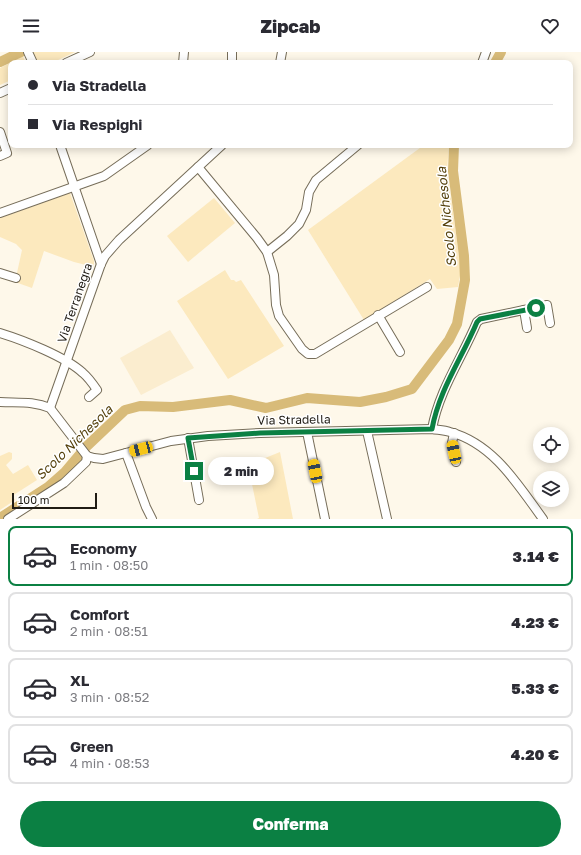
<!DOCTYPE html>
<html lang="it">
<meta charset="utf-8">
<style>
:root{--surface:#fff;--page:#f2f2f3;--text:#2b2b33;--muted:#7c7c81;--line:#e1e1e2;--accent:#0b8043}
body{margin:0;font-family:"Golos Text",sans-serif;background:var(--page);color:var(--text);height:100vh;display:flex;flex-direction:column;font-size:15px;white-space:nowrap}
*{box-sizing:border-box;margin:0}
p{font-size:13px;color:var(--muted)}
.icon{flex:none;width:22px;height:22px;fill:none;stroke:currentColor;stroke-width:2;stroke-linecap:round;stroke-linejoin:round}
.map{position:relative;height:467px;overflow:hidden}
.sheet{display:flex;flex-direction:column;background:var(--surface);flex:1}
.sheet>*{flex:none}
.hud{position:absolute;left:8px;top:8px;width:565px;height:88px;border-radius:8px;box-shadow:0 2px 10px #0003;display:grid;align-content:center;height:88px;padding:0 20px;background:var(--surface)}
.controls{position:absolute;left:533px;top:375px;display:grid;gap:8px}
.controls a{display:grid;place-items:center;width:36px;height:36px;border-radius:50%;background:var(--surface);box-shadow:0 2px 10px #0003;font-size:20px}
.scale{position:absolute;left:12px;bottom:10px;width:85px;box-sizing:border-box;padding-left:4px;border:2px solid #201c14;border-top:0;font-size:11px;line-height:14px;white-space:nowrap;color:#201c14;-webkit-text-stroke:3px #fff;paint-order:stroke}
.end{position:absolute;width:18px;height:18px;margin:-9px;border:5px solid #0b8043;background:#fff;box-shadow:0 0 0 2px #fff}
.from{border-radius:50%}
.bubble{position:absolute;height:28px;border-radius:14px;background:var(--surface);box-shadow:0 2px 10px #0003;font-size:13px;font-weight:800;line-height:28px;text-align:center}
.car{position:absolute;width:12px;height:24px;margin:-12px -6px;border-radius:5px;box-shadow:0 0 3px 1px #0007;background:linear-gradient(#f5c518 24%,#345 0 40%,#f5c518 0 76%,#345 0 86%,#f5c518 0)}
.hud b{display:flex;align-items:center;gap:14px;height:38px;font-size:15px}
.hud b+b{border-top:1px solid var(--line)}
.hud i{width:10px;height:10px;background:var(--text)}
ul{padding:7px 0 0;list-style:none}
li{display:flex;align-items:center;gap:12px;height:60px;margin:0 8px 6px;padding:0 12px;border:2px solid var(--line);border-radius:8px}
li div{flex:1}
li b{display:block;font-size:15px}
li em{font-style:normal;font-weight:800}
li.active{border-color:var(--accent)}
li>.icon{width:36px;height:36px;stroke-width:1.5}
.action{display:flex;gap:8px;margin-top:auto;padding:8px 20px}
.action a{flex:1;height:46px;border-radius:24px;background:var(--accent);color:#fff;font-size:16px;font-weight:800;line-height:46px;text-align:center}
header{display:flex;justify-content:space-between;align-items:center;height:52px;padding:0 20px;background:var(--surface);font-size:18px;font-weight:800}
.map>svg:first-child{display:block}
.built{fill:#fbedcf}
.green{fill:#fce9be}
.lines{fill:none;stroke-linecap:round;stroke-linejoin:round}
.river{stroke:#d8bb79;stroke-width:10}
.minor-casing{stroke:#766d59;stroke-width:10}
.minor{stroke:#fff;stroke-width:8}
.route{stroke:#0b8043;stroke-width:5}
.labels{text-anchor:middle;stroke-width:3;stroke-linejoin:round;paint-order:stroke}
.street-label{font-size:12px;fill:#201c14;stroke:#fff}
.water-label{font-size:13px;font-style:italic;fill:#54400b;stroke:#fff}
</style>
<header><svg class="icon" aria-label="menu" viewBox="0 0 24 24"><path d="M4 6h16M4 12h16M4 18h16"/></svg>Zipcab<svg class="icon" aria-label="heart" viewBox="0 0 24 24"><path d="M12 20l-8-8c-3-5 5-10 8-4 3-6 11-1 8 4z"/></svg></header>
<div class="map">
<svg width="581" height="467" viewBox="0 0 581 467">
<rect width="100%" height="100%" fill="#fef8ea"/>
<path class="built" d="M170 278 194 316 141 343 120 306Z"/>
<g class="green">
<path d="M31 0H75L52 11H36Z"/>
<path d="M23 4 26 11H11V28L0 33V16Z"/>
<path d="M424 93H449L447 118 461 218 458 235 437 237 430 227 364 268 308 178Z"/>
<path d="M70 141 94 209V215L74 210 44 199 32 236 15 230 22 198 16 192 0 185V166Z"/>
<path d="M214 146 235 171 188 210 167 184Z"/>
<path d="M225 218 231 228H234L236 230 241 228 284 294 228 327 177 249Z"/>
<path d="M9 400 12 401V407L6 413 13 422 28 413 37 428 12 444 15 448 0 458V404Z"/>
<path d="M280 400 293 467H257L259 466 248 413Z"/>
</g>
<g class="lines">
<g class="river">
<path d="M0 10 21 0"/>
<path d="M495 11 501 0"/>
<path d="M0 466 48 435 65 420 87 394 125 358 140 354 173 355 230 348 266 356 307 346 360 350 386 345 412 337 449 288 457 272 465 228 464 204 453 119 454 93"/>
</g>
<g class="minor-casing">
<g id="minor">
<path d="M28 0 33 11"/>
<path d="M66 11 90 0"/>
<path d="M183 11 184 0"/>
<path d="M232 11V0"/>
<path d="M280 11 282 0"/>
<path d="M482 11 486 0"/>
<path d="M0 41 11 36"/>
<path d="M0 80 7 101 0 104"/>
<path d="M60 93 101 212"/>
<path d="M198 115 257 186 267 200 274 223 276 253 279 264 302 297 308 302H315L427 235"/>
<path d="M0 161 104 124 148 93"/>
<path d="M267 200 287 184 299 172 306 158 309 140 316 128 358 93"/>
<path d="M0 221 16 226"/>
<path d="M524 258 527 276"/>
<path d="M378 263 400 300"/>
<path d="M0 281C23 288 66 305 83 321 89 326 93 332 97 338L89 345"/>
<path d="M0 350C17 351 34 349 50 356L87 404"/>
<path d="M50 356 101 212 105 204 119 188 222 93"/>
<path d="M432 377C439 338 462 306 477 270L481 267 547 253 550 271"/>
<path d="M367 379 387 467"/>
<path d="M307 380 325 467"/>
<path d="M454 381 452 391 456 410"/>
<path d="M188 386 199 448"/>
<path d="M126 401 146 455 152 467"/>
<path d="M87 404 94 406 103 407 171 389 208 384 260 381 432 377C438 378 444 378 450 380 494 392 518 433 543 467"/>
<path d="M8 467 64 431 86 410 87 404"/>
</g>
</g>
<use href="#minor" class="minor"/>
</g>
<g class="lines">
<path class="route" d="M194 419 188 386 260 381 432 377C439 338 462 306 477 270L480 267 536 256"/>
</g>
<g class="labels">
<g class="street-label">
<text transform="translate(75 251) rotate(-71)" y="4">Via Terranegra</text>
<text transform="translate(294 368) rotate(-1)" y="4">Via Stradella</text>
</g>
<g class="water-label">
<text transform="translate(446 165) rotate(-96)" y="5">Scolo Nichesola</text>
<text transform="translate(74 390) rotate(-44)" y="5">Scolo Nichesola</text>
</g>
</g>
</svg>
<div class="controls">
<a><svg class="icon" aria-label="locate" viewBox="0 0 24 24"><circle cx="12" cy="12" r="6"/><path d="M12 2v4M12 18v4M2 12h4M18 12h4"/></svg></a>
<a><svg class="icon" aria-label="layers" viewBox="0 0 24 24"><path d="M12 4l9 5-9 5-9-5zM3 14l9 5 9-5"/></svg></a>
</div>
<div class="scale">100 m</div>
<i class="end from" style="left:536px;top:256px"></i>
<i class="end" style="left:194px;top:419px"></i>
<div class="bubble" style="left:208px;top:405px;width:66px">2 min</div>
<i class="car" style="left:141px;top:397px;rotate:255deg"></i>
<i class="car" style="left:454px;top:400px;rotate:348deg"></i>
<i class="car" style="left:315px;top:419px;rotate:349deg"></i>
<div class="hud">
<b><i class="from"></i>Via Stradella</b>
<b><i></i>Via Respighi</b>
</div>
</div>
<section class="sheet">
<ul>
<li class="active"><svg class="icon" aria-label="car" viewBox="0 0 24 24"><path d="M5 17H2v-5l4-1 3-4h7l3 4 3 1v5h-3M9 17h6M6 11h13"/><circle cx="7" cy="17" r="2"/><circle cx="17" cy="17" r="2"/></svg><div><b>Economy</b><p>1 min · 08:50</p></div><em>3.14 €</em></li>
<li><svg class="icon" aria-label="car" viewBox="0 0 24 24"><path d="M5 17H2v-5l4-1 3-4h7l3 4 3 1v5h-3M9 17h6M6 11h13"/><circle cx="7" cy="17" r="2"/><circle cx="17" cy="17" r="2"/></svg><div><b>Comfort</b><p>2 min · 08:51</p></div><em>4.23 €</em></li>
<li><svg class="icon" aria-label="car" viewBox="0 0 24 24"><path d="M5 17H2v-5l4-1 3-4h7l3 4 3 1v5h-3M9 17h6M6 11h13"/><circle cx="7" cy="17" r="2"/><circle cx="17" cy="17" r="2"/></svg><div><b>XL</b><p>3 min · 08:52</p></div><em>5.33 €</em></li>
<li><svg class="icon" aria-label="car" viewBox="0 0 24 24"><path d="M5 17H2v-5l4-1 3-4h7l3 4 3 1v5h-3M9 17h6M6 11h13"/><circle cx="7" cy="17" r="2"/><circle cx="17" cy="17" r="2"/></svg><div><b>Green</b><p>4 min · 08:53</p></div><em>4.20 €</em></li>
</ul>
<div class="action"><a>Conferma</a></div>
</section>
